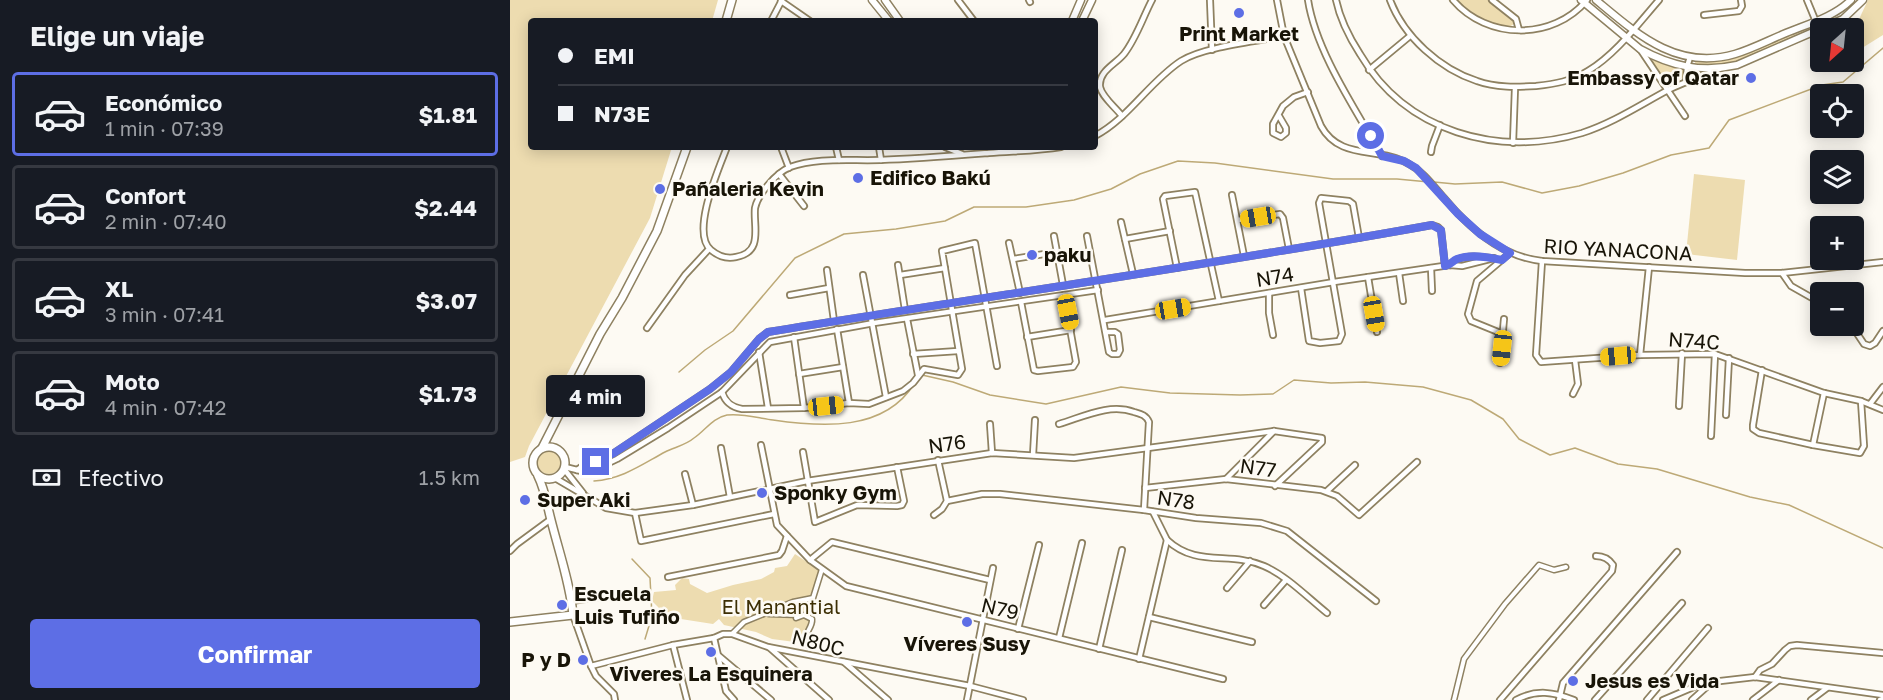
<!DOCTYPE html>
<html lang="es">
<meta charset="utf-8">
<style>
:root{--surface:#171b24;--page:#20242c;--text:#f1f3f6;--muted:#9ea1a6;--line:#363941;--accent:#5d6ee5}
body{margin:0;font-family:"Golos Text",sans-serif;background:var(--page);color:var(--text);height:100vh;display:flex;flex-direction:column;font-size:22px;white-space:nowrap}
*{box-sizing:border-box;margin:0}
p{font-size:20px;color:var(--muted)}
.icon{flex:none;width:33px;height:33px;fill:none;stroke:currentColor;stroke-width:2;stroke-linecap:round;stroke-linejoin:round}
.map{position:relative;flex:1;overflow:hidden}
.panel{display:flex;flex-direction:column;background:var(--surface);width:510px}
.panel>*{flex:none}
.hud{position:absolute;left:18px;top:18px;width:570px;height:132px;border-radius:6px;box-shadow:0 3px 15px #0003;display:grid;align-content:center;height:132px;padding:0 30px;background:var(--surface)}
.needle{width:39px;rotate:207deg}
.tools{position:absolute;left:1300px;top:18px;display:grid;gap:12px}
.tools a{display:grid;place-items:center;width:54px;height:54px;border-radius:6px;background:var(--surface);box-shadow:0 3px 15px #0003;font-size:30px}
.end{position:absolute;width:27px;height:27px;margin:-14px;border:8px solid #5d6ee5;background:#fff;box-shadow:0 0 0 3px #fff}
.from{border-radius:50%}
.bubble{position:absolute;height:42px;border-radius:6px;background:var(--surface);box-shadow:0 3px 15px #0003;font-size:20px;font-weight:700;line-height:42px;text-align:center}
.car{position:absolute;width:18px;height:36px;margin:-18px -9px;border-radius:8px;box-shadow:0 0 4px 2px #0007;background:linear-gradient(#f5c518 24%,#345 0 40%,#f5c518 0 76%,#345 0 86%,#f5c518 0)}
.hud b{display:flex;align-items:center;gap:21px;height:57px;font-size:22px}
.hud b+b{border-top:2px solid var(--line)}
.hud i{width:15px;height:15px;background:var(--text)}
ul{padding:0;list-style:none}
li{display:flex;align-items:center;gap:18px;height:84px;margin:0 12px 9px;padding:0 18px;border:3px solid var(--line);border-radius:6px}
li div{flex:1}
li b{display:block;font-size:22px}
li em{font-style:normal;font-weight:700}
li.current{border-color:var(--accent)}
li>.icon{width:54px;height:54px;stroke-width:1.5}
h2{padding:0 30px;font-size:27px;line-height:72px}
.pay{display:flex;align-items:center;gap:15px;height:66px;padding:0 30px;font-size:22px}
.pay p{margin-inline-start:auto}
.primary-button{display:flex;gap:12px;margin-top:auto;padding:12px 30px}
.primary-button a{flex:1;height:69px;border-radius:6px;background:var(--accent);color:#fff;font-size:24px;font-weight:700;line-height:69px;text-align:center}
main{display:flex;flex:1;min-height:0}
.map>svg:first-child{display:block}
.green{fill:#eddcb0}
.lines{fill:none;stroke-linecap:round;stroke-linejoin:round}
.stream{stroke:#bda976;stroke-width:1.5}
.pedestrian-casing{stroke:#8e8161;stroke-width:7}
.minor-casing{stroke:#8e8161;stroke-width:8}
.tertiary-casing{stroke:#8e8161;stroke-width:9}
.secondary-casing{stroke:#8e8161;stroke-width:10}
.pedestrian{stroke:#fff;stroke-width:4}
.minor{stroke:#fff;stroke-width:4.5}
.tertiary{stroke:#fff;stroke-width:6}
.secondary{stroke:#fff;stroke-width:7}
.route{stroke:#5d6ee5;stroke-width:8}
.poi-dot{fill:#5d6ee5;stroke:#fdfaf3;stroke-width:2}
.labels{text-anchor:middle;stroke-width:5;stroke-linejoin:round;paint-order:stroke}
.poi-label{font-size:20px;font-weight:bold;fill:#181407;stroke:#fdfaf3;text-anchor:start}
.street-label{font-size:20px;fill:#181407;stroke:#fdfaf3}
.park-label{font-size:20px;fill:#3d2f04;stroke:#fdfaf3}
</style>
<main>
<section class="panel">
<h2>Elige un viaje</h2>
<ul>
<li class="current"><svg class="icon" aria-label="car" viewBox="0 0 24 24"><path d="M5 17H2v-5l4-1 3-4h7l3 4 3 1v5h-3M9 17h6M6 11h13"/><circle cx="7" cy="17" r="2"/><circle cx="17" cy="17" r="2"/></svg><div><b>Económico</b><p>1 min · 07:39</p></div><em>$1.81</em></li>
<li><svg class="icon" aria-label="car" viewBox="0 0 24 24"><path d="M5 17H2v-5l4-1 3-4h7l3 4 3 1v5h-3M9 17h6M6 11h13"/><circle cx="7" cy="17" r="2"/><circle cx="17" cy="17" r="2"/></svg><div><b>Confort</b><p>2 min · 07:40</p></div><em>$2.44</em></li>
<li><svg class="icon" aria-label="car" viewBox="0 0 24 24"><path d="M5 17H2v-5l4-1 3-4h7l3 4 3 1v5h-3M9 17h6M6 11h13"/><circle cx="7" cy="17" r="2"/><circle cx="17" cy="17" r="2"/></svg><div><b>XL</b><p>3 min · 07:41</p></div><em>$3.07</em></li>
<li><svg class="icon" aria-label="car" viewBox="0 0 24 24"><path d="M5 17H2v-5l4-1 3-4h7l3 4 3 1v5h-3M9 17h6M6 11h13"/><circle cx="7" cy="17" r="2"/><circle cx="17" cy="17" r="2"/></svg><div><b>Moto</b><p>4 min · 07:42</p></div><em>$1.73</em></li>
</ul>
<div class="pay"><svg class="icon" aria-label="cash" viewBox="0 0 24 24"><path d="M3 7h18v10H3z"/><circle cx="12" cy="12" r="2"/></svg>Efectivo<p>1.5 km</p></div>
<div class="primary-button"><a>Confirmar</a></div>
</section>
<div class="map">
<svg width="1373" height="700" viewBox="0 0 1373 700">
<rect width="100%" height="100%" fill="#fdfaf3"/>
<g class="green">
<path d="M0 0H208L202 21H21V147H162L140 218 19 446 15 457 0 462Z"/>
<path d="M947 0H978L1003 20 1004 24 999 27C979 23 961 15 947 0Z"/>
<path d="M1358 0H1373V35L1344 53V30Z"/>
<path d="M1303 24 1305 29 1221 64 1205 67 1185 66V60H1200Z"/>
<path d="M1143 59 1173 69 1175 76 1161 85 1158 84 1142 62Z"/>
<path d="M1184 174 1235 180 1227 260 1176 254Z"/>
<circle cx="39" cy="462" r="12"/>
<path d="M285 554 309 570 300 644 262 639 246 632 214 625 209 619 203 624 158 617 142 601 144 592 166 590 165 585 172 578 179 579 180 584 197 593 223 585 251 579 264 572 265 568 277 566Z"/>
</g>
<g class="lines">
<g class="stream">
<path d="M924 182 945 184 992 182 1032 193 1069 186 1113 173 1161 155 1199 148 1219 120 1312 85 1333 82 1373 48"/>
<path d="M169 372 195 350 223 331 285 258 334 234 386 229 435 221 464 207H516L564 200 601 189 630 174 668 161 705 163 823 179H887L919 182"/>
<path d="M412 375 443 382 480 395 536 404 611 387 660 393 730 395 763 394 784 380 821 383 855 382 913 387 961 400 993 419 1009 439 1040 455 1065 448 1108 464 1147 469 1240 497 1279 505 1373 548"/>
<path d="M84 481C112 479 131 465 155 452 165 447 176 445 184 438 196 430 202 418 217 415 232 413 248 418 263 420 311 427 374 432 404 384"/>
<path d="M122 559 140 578 142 616 135 639"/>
</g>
<g class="pedestrian-casing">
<g id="pedestrian">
<path d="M259 614 290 615"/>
<path d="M286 618 294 615 302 619C303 629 291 634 298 645"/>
<path d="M222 634 234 622 283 602 303 598 312 569"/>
<path d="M944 700 954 659 995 604 1029 565 1044 570 1056 567"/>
</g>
</g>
<g class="minor-casing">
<g id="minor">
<path d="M448 0 464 21"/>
<path d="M519 0 520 2"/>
<path d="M700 0 702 50"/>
<path d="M767 0 774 36 811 126C830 161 869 146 899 164 914 172 924 187 935 199 960 229 992 257 1032 261L1235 273H1272L1373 262"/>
<path d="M798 0C806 52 846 110 872 156"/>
<path d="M826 0C830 19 839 37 850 54 896 132 988 158 1072 133 1103 123 1130 105 1158 90 1175 82 1192 76 1209 69"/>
<path d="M880 0C894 37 930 69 967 81 986 88 1007 87 1026 86 1045 84 1062 81 1078 71 1106 54 1128 24 1149 0"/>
<path d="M943 0C977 40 1043 41 1077 0"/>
<path d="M982 0 1006 19 1009 30"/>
<path d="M1297 0 1309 29"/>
<path d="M271 1 300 21"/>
<path d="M1194 15 1229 11 1232 6 1231 0"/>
<path d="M261 21 272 0"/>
<path d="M1130 49 1175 116"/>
<path d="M859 70 900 36"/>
<path d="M1176 82 1177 67 1180 57"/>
<path d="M612 116C606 108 592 97 590 87 588 71 606 64 614 54 626 39 633 17 642 0"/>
<path d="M769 116 776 128V133L771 137 763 133V124L773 106 784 97 798 92"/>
<path d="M585 136C619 118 639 82 671 61 693 47 747 41 774 36"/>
<path d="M1003 143 1005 88"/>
<path d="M217 147C209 168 180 233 201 250 208 256 217 259 226 257 254 252 243 226 245 208 248 194 266 173 280 167 307 157 341 161 370 160 406 159 442 156 479 153 503 151 527 151 551 147"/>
<path d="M271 147 279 168"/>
<path d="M326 147 329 160"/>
<path d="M369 147 371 160"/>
<path d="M435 147 452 154"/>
<path d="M921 152 922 146 930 125"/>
<path d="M269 174 294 206"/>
<path d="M722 195 734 256"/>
<path d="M728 220 770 214 773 218 779 249"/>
<path d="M611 222 623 274"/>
<path d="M544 236 553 285"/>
<path d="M577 236 599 352 602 354H608L610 350 608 334 605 332H596"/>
<path d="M615 239 660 231"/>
<path d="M499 243 510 293"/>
<path d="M503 259 547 252"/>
<path d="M1032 261 1026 355 1031 362 1130 355 1205 354 1314 393 1351 401 1373 410"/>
<path d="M388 265 395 310"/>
<path d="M940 265C949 254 967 256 981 258"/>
<path d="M667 268 653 199 655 196 685 192 709 301"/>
<path d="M921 268 922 291"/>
<path d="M317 270 324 321"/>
<path d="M889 273 893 301"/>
<path d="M1272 273 1281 286 1311 303"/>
<path d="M353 275 376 397"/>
<path d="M390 275 435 268"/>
<path d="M858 277 867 332"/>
<path d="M791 288 799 341 810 343 829 341 832 334 809 203 811 198 839 201 843 204 849 238"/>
<path d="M759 293V313L763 335"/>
<path d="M280 295 319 288"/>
<path d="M511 302 524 370 528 371 563 367 566 362 554 295"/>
<path d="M397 319 408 375"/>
<path d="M595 320 824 282 940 265 952 266 984 258"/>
<path d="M1342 326 1354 344 1360 346 1365 343 1373 331"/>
<path d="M137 328 175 275 199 249"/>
<path d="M327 329 339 403"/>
<path d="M993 334 961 321 958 314 967 281 1000 253"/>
<path d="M284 337 294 408"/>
<path d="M517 337 561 330"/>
<path d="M249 352 258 408"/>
<path d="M403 354 448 351"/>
<path d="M1130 355 1139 267"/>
<path d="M990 363 994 319"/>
<path d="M1252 370 1243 425V429L1249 433 1303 445 1350 453 1354 446 1351 401"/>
<path d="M289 374 333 367"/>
<path d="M212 392C215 402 221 407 232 409L294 408 339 403 359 404 393 391 403 383 414 369 448 375 452 369 432 251 465 243 487 366"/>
<path d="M1063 394 1068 384 1065 360"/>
<path d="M1360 404 1373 387"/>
<path d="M1169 406 1172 353"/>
<path d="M1216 415 1219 358"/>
<path d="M480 424 482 453"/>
<path d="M549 424C573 417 599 403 624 412 631 414 636 415 639 422L634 510"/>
<path d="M1201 436 1205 354"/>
<path d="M251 445 267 525 300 560 336 586 713 679"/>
<path d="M1303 445 1314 393"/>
<path d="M211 448 220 497"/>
<path d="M293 452 305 522 347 505 387 506 392 505 394 501 387 467"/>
<path d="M523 455 525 420"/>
<path d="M55 467 75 472 82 471 107 459 158 428 212 392 260 342 364 323 588 290"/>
<path d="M54 469 73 493"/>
<path d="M67 470 74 465 86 462 104 453 200 389 221 372 249 339 258 332C479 296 701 265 922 225L928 227 931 230 935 266"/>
<path d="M175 474 183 505"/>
<path d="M45 478 96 508 125 513 183 505 297 481 482 453 564 458 764 431 812 438V442L765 486"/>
<path d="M716 479 764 431"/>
<path d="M635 488 716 479 811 490 827 496 849 515 907 462"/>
<path d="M817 491 845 465"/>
<path d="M437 501 472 494H490L634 510 686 518 751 523 777 531 866 601"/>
<path d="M125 513 131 541 264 514"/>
<path d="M424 515 432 509 437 501 428 460"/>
<path d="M657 540C687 568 720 551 754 566 777 576 797 597 817 613"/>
<path d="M0 551 7 544 41 519"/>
<path d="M300 560 322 542 480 580"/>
<path d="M158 577 269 555 272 551 277 536"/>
<path d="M717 588 740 561"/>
<path d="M62 601 96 596"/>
<path d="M754 605 776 580"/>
<path d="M63 615 81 666 86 676 104 694 105 700"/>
<path d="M639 617 742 642"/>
<path d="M508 629 529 545"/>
<path d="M204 638 216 691 224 700"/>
<path d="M549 638 572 543"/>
<path d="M163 645 177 700"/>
<path d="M260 648 319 700"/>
<path d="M589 649 612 550"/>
<path d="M209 656 261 700"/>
<path d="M629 659 657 540 643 512"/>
<path d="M334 662 378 700"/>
<path d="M81 666 163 645 204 638 213 634H222L258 647 460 686 513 700"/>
<path d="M1245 677 1250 670 1262 664 1275 650 1280 646 1287 645 1373 653"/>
<path d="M457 700 483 568"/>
<path d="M990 700 1102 571 1103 565C1099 559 1093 556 1086 556"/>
<path d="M1006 700C1026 689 1044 692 1064 700"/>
<path d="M1049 700 1053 683 1167 552"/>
<path d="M1085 700 1172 603"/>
<path d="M1137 700 1198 628"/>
<path d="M1153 700 1193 683 1245 677 1373 695"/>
<path d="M1182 700 1202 682"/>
<path d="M1243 700 1269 680"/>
<path d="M1301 700 1317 688"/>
<path d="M1370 700 1373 699"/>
</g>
</g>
<g class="tertiary-casing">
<g id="tertiary">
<path d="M362 0 379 21"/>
<path d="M375 0 390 21"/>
<path d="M1071 0 1130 49C1161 66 1191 73 1227 65L1333 19 1353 0"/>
<path d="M1086 0C1127 34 1167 71 1225 54 1242 49 1259 40 1276 33 1298 24 1324 17 1341 0"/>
<path d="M562 21 571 0"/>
<path d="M572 21 582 0"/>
</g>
</g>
<g class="secondary-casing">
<g id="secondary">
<path d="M216 21 222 0"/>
<circle cx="39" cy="463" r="16"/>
<path d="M32 448 90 334 112 298 147 231 177 147"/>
<path d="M0 622 63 615C60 583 49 552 41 520 37 505 35 490 28 476"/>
</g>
</g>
<use href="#pedestrian" class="pedestrian"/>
<use href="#minor" class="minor"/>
<use href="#tertiary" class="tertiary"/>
<use href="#secondary" class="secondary"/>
</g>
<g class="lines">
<path class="route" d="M86 462 104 453 200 389 221 372 249 339 258 332C479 296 701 265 922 225L931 230 935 266C941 265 942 261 947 259 961 254 978 257 992 260L1000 253 970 234 948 214 906 168 894 161 872 156 861 136"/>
</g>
<g class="poi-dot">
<circle cx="729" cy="13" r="6"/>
<circle cx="1241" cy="78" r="6"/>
<circle cx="348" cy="178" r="6"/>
<circle cx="150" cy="189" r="6"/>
<circle cx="522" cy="255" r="6"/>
<circle cx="252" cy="493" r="6"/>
<circle cx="15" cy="500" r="6"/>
<circle cx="52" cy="605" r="6"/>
<circle cx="457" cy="622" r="6"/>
<circle cx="201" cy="652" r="6"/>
<circle cx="73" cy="660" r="6"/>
<circle cx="1063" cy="681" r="6"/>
</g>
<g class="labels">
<g class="poi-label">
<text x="729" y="41" text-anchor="middle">Print Market</text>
<text x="1229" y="85" text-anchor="end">Embassy of Qatar</text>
<text x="360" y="185">Edifico Bakú</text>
<text x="162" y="196">Pañaleria Kevin</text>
<text x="534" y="262">paku</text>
<text x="264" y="500">Sponky Gym</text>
<text x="27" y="507">Super Aki</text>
<text x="64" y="601">Escuela<tspan x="64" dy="23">Luis Tufiño</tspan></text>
<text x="457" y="651" text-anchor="middle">Víveres Susy</text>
<text x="61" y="667" text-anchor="end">P y D</text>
<text x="201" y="681" text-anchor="middle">Viveres La Esquinera</text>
<text x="1075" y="688">Jesus es Vida</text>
</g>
<g class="street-label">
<text transform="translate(1108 250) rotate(3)" y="7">RIO YANACONA</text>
<text transform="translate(765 277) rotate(-9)" y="7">N74</text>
<text transform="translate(1184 341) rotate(4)" y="7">N74C</text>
<text transform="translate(437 444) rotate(-8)" y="7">N76</text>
<text transform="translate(748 468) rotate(8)" y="7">N77</text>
<text transform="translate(666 500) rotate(8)" y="7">N78</text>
<text transform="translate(490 609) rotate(13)" y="7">N79</text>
<text transform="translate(308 643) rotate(14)" y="7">N80C</text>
</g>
<g class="park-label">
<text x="271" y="614">El Manantial</text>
</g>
</g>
</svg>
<div class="tools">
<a><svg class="needle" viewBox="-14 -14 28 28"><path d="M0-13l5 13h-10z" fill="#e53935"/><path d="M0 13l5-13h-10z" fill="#9ea1a6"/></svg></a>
<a><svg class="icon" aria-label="locate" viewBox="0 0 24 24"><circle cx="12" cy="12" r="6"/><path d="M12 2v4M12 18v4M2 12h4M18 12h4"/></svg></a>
<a><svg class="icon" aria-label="layers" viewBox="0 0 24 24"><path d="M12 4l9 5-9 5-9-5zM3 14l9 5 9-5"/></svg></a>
<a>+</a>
<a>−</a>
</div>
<i class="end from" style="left:861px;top:136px"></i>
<i class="end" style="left:86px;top:462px"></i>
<div class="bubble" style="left:36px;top:375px;width:99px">4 min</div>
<i class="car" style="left:748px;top:217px;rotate:261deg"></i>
<i class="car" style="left:663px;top:309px;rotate:80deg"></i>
<i class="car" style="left:558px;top:312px;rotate:169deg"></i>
<i class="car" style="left:864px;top:314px;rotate:170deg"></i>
<i class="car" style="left:992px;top:348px;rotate:186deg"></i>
<i class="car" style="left:1108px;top:356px;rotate:265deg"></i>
<i class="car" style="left:316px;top:406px;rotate:84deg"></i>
<div class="hud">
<b><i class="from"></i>EMI</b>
<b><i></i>N73E</b>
</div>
</div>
</main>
